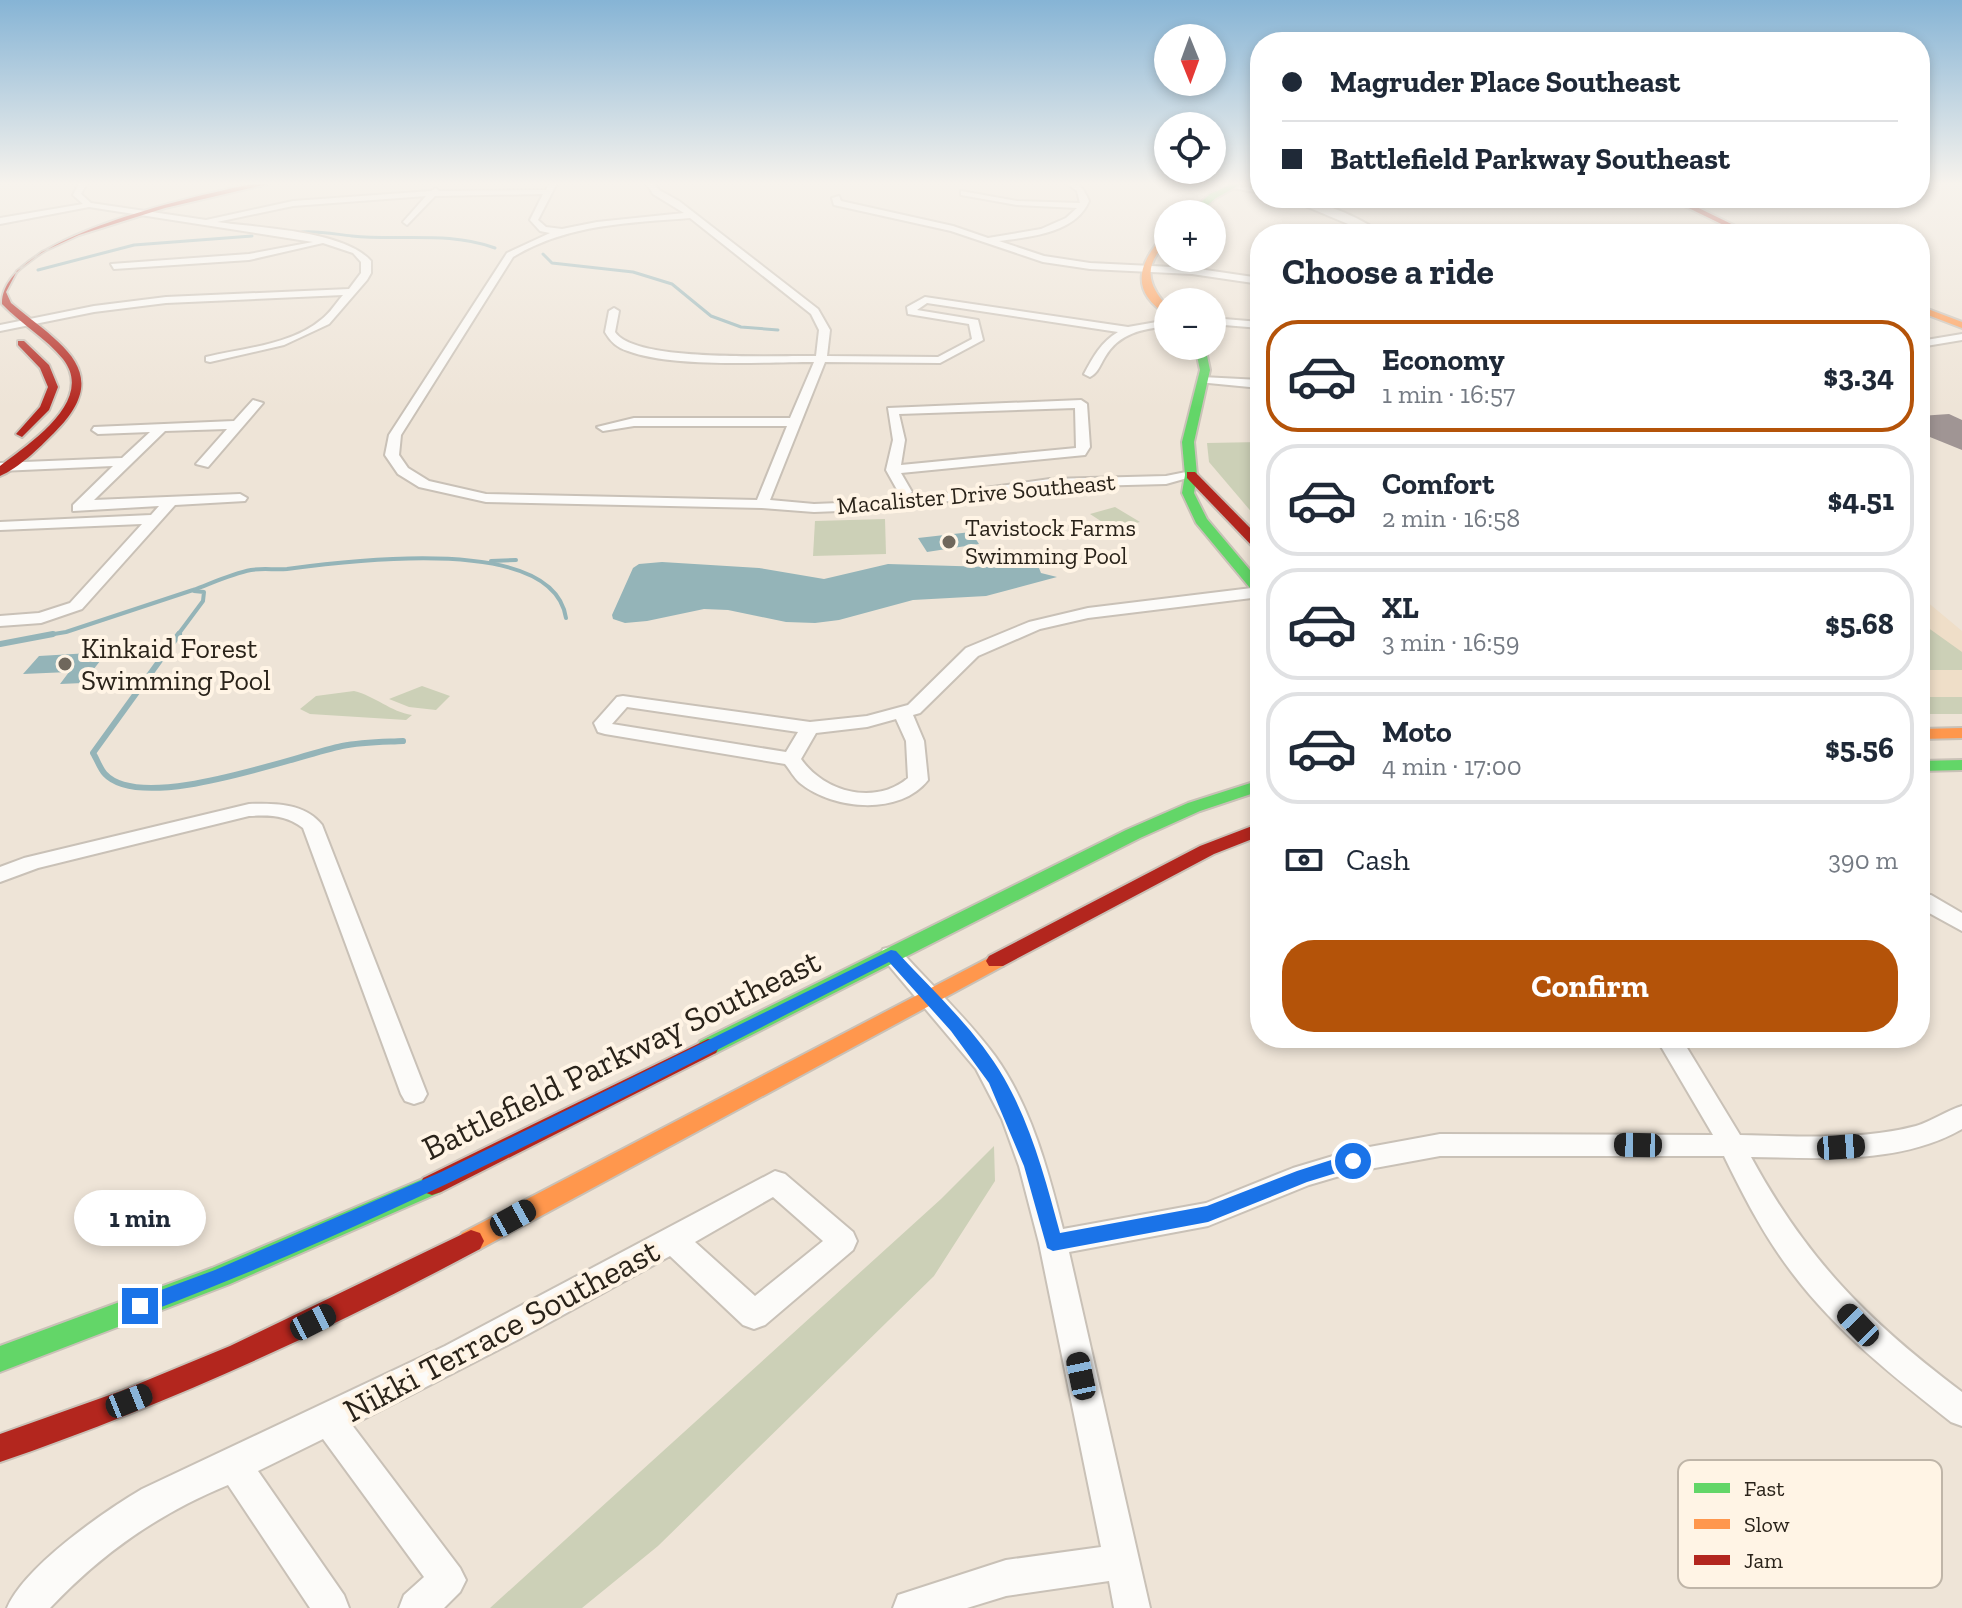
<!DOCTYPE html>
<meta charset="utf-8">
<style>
:root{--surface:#fff;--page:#f2f2f3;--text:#1f2937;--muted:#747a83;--line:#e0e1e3;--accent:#b45309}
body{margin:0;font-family:"Zilla Slab",serif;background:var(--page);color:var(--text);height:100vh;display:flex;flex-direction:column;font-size:30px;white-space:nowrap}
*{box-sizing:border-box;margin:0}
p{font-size:26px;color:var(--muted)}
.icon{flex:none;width:44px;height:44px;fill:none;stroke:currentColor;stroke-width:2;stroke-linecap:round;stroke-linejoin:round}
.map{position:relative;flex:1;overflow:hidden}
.details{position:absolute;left:1250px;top:224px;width:680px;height:824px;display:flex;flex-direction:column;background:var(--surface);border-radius:32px;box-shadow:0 4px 12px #0003}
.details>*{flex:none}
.banner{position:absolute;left:1250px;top:32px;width:680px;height:176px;border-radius:32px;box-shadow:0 4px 12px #0003;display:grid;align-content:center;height:176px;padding:0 32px;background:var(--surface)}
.needle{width:52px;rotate:179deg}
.fabs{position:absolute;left:1154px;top:24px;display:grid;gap:16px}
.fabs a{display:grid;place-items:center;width:72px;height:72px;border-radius:50%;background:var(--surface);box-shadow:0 4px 12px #0003;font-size:40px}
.end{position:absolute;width:36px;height:36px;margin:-18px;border:10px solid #1a73e8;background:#fff;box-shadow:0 0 0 4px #fff}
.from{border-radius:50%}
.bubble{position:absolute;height:56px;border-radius:28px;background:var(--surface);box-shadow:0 4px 12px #0003;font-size:26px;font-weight:700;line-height:56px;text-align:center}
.car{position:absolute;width:24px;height:48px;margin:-24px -12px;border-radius:10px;box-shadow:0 0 6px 2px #0007;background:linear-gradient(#222 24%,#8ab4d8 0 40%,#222 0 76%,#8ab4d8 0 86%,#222 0)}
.banner b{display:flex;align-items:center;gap:28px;height:76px;font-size:30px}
.banner b+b{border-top:2px solid var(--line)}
.banner i{width:20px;height:20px;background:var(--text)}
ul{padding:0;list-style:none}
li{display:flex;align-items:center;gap:24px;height:112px;margin:0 16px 12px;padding:0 16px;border:4px solid var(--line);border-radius:32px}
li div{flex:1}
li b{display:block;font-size:30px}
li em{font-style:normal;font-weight:700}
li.on{border-color:var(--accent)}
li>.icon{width:72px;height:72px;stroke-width:1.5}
h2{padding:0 32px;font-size:36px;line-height:96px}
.pay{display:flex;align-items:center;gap:20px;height:88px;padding:0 32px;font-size:30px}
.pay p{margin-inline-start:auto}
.primary-button{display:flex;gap:16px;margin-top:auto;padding:16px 32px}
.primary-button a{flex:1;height:92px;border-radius:32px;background:var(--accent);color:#fff;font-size:32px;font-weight:700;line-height:92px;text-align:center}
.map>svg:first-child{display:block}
.built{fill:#efdec8}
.green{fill:#ccd0b7}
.water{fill:#94b4b8}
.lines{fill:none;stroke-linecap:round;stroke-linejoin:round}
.stream-far2{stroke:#94b4b8;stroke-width:3}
.stream-far1{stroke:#94b4b8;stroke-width:4}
.stream{stroke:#94b4b8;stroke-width:6}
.building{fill:#a09594}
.street-casing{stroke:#c9c1b7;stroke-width:4}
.fast-casing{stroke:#c9c1b7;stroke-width:4}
.slow-casing{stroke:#c9c1b7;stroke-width:4}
.jam-casing{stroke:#c9c1b7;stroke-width:4}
.street{fill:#fcfbf9;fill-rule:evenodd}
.fast{fill:#63d668;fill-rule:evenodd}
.slow{fill:#ff974d;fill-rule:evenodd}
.jam{fill:#b3261e;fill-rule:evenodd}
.route{fill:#1a73e8}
.poi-dot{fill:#6f675c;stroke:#fff4e5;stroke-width:3}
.labels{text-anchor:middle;stroke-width:8;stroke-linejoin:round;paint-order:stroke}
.far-street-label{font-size:24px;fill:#2a231a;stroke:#fff4e5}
.far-poi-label{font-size:24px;fill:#2a231a;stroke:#fff4e5;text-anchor:start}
.poi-label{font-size:28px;fill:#2a231a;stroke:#fff4e5;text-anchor:start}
.near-street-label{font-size:34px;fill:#2a231a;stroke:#fff4e5}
.key{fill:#fff4e5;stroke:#bfb5a8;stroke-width:2}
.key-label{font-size:22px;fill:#2a231a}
</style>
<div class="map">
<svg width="1962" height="1608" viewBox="0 0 1962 1608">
<rect width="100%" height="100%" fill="#eee4d7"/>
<path class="built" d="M1920 596 1962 631V709H1920Z"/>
<g class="green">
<path d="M1260 442V522L1209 462 1207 443Z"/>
<path d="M1115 507 1140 522 1113 529 1090 514Z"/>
<path d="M885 519 886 554 813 556 815 521Z"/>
<path d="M1920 622 1962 652V670H1920Z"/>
<path d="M422 686 450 696 436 710 409 707 389 699Z"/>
<path d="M354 691C375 696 391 712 412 715L406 720 310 714 300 709 316 696Z"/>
<rect x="1920" y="697" width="42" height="17"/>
<path d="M994 1146 995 1181 934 1276 658 1546 582 1608H490L941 1199Z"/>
</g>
<g class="water">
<path d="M971 532 979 544 927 552 918 538Z"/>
<path d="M1026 561 1037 563 1041 573 1057 577 986 596 913 600 839 620 815 623 786 622 728 610 704 609 647 621 625 623 613 619 612 615 633 568 639 564 662 562 759 568 824 579 888 564 989 567Z"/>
<path d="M107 652 83 683 60 684 69 672 23 674 39 656Z"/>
</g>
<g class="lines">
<g class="stream-far2">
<path d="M302 232C320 231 334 234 352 236 400 241 448 231 495 248"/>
<path d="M543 254 552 263 633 272 672 284 711 316 741 327 778 330"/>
<path d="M38 270 134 245 252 236"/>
</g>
<g class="stream-far1">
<path d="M491 561 516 560"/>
<path d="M42 636 66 632C108 618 151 604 193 590 212 583 231 574 251 570 262 568 275 570 287 569 346 561 553 533 566 618"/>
<path d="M177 636 203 601 204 592 194 591"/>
</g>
<g class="stream">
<path d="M179 634 93 753C97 759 100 769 105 774 142 814 294 756 342 746 362 742 383 742 403 741"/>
<path d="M0 644 53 634"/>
</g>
</g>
<path class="building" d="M1949 414 1962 420V450L1920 433V416Z"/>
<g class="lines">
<g class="street-casing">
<g id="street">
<path d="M79 183H87L81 194 91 203 206 220 293 201 431 191 436 188 439 191 546 190 549 183H557L538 220 546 227 562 229 597 222 684 213 653 194 646 183H654L659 190 679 201 818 309 830 330 827 356 938 357 972 339 969 324 908 314 907 307 925 297 1128 327 1168 320V326C1142 329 1119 333 1105 357 1100 365 1098 373 1090 377L1084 374C1093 357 1101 342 1118 332L927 303 917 310 978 320 983 340 940 363 825 362 770 500 814 504 890 501 1050 479 1166 476 1191 471 1198 475 1166 484 1050 487 890 509 814 512 762 508 486 502 419 487 398 474 385 455 389 435 507 253 550 233 540 231 530 220 543 194 435 196 407 225 403 222 426 196 293 206 217 222C258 228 343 230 371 261V273L367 280 329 324 284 345 210 362 206 361V357C243 348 292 345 322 319 330 313 336 303 343 295L166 303 94 312 0 331V325L94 306 166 297 349 289 361 273V262L353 253 323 243 249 260 114 269 111 264 249 254 313 242 89 207 0 224V218L83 204 73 195ZM690 218 811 314 819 330 816 356C778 355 635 363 615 332L619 311 614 308 609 311 605 332C610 341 617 348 628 351 674 368 762 362 814 362L790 418H634L597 427 603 431 634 426H787L757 500 486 494 429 481 408 468 399 455 401 435 513 257C567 224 629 223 690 218Z"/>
<path d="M1066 183C1080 183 1084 189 1089 201 1076 233 1030 237 999 241L1044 256 1090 263 1192 268 1260 278V284L1192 274 1090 269 1043 262 951 231 834 205 832 198 839 196 841 201 953 226 988 238 1041 229 1066 218 1077 208 1017 205 961 195V191L1017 201 1080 203 1077 191Z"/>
<path d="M1212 183 1260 189V193L1216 185Z"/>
<path d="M1286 198C1317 198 1359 217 1383 234H1372Z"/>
<path d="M1259 241 1260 247 1256 246V242Z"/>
<path d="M1212 318 1260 322V328L1212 324Z"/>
<path d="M1962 334V340L1920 347V341Z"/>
<path d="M1202 377 1260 380V388L1198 382V378Z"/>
<path d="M253 400 263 403 208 467 196 464 227 429 165 431 94 500 240 494 247 498 245 501 175 505 82 609 41 623 0 626V616L39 613 70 603 142 524 0 530V522L151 515 159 506 73 511V505L113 466 0 471V463L122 458 150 432 98 434 92 430 94 427 234 421Z"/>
<path d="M1081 400 1087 404 1090 447 1085 455 901 473 912 492 905 496 900 495 886 470 893 440 888 408ZM1075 408 1076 448 901 465 905 440 899 414Z"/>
<path d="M1260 587V597L1088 618 1040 629 978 656 920 713 913 715 924 741 928 780C900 816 833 810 800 783 794 778 790 770 785 764L605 734 598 732 594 723 617 697 623 696 810 722 867 716 908 705 966 648 1029 622 1088 608ZM627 707 798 732 786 752 612 724ZM896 719 906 741 908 778C875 806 824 792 801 759L816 733 867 727Z"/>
<path d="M249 804C274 803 305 803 322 825L427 1094 423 1101 414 1104 405 1101 401 1094 303 828C286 815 270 815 249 816L38 868 0 882V867L24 858Z"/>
<path d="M1920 894 1931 895 1962 913V931L1920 908Z"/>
<path d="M891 947 899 949C930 984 967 1018 995 1056 1031 1106 1048 1170 1063 1229L1206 1203 1293 1168 1353 1150 1440 1134 1713 1135 1656 1038H1681L1740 1135C1798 1136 1859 1141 1916 1126 1932 1121 1946 1111 1962 1106V1129C1899 1165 1821 1158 1751 1157 1807 1260 1869 1322 1962 1392V1426L1951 1422C1894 1377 1837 1332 1793 1274 1765 1238 1744 1197 1724 1156H1440L1353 1172 1309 1185 1208 1226 1069 1252 1150 1608H1114L1109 1581 1006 1596 967 1608H893L898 1595 1006 1560 1101 1547 1039 1243 1019 1166 1002 1119 976 1069 880 955 883 949Z"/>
<path d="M775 1171 785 1174 853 1232 857 1241 853 1250 765 1325 754 1329 743 1325 670 1256 521 1338 352 1425 460 1568 466 1580 460 1592 444 1608H399L404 1595 424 1577 323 1439 258 1471 344 1595 349 1608H310L228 1485C158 1514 102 1553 50 1608H7C24 1567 103 1512 142 1489L445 1346ZM773 1197 823 1241 755 1296 695 1242Z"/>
</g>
</g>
<g class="fast-casing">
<g id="fast">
<path d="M1234 183H1243L1216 198 1197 214H1188L1210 194Z"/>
<path d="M1195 346H1205L1210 370 1194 442 1197 475 1194 493 1207 519 1260 582V595L1255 594 1196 523 1182 493 1185 475 1182 442 1200 370Z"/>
<path d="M1962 760V770L1920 771V761Z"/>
<path d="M1260 780V791L1200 811 1140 838 716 1053 708 1055 700 1053 697 1047 700 1041 1126 830 1188 803Z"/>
<path d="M432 1175 441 1178 444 1185 441 1192 230 1284 0 1372V1346L212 1268Z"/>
</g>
</g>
<g class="slow-casing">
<g id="slow">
<path d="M1165 234H1168C1168 242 1165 243 1160 250 1143 271 1151 289 1168 307V315C1128 291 1139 262 1165 234Z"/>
<path d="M1920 306 1962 322V328L1920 312Z"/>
<path d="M1962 728V738L1920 739V729Z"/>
<path d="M996 954 1003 956 1006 961 1003 966 480 1249 471 1252 462 1249 458 1241 462 1233Z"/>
</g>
</g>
<g class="jam-casing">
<g id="jam">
<path d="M257 183H272L165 208 79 235 42 252 17 271 6 292 11 303C58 343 117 371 54 433 39 448 19 468 0 476V466C28 444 96 401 63 359 46 338 21 324 2 304 0 235 214 192 257 183Z"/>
<path d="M1668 198H1678L1752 234H1742Z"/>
<path d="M18 341H24L49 365 58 387 49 410 22 437 16 434 40 407 48 387 40 368 18 345Z"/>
<path d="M1187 472H1195L1260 538V550L1255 549 1187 478Z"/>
<path d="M1260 823V836L1214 854 1003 966H989L986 961 989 956 1200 846Z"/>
<path d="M708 1039 716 1041 719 1047 716 1053 441 1192 432 1195 423 1192 420 1185 423 1178Z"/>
<path d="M471 1230 480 1233 484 1241 480 1249C325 1332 166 1405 0 1462V1434L121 1391 230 1346Z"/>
</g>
</g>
<use href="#street" class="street"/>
<use href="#fast" class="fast"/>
<use href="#slow" class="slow"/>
<use href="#jam" class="jam"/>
</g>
<linearGradient id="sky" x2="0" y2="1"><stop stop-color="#86b4d5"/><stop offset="0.45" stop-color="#f7f3ed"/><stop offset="1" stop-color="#f7f3ed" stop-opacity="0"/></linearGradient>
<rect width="1962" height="408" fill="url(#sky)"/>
<path class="route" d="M891 950 896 951C933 991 977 1031 1004 1078 1031 1125 1046 1181 1060 1233L1207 1206 1297 1171 1353 1153 1362 1161 1359 1166 1307 1182 1208 1222 1053 1251 1047 1248 1024 1166 989 1083 951 1031 889 962C643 1087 399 1218 140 1315L134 1312 131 1306 134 1300 215 1270 441 1172Z"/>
<g class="poi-dot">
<circle cx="949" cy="542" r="8"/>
<circle cx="65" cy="664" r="8"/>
</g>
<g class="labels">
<g class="far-street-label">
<text transform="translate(976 494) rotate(-5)" y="8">Macalister Drive Southeast</text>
</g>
<g class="far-poi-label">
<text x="965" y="536">Tavistock Farms<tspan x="965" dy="28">Swimming Pool</tspan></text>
</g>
<g class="poi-label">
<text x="81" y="658">Kinkaid Forest<tspan x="81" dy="32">Swimming Pool</tspan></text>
</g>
<g class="near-street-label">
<text transform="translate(621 1054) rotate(-26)" y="12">Battlefield Parkway Southeast</text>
<text transform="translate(501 1330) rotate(-28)" y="12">Nikki Terrace Southeast</text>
</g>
</g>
<rect x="1678" y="1460" width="264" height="128" rx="12" class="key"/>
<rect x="1694" y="1483" width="36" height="10" fill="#63d668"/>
<rect x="1694" y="1519" width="36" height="10" fill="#ff974d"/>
<rect x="1694" y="1555" width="36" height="10" fill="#b3261e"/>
<g class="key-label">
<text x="1744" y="1496">Fast</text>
<text x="1744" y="1532">Slow</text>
<text x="1744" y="1568">Jam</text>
</g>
</svg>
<div class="fabs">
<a><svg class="needle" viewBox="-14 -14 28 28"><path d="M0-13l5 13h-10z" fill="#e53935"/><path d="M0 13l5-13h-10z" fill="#747a83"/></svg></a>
<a><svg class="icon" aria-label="locate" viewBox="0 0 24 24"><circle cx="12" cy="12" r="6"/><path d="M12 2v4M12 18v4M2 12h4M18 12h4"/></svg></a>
<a>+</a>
<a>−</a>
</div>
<i class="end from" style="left:1353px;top:1161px"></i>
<i class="end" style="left:140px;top:1306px"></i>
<div class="bubble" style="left:74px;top:1190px;width:132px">1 min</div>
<i class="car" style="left:1638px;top:1145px;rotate:271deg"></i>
<i class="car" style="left:1841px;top:1147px;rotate:86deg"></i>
<i class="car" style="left:513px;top:1218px;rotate:61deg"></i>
<i class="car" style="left:313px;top:1322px;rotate:63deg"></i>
<i class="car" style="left:1858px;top:1325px;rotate:316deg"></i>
<i class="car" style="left:1081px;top:1376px;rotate:348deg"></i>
<i class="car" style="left:129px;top:1401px;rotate:68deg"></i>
<div class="banner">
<b><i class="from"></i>Magruder Place Southeast</b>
<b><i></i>Battlefield Parkway Southeast</b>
</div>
<section class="details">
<h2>Choose a ride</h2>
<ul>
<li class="on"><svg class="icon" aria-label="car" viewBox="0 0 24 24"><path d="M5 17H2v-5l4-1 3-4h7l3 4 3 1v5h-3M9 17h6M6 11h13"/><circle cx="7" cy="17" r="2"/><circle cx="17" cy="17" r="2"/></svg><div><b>Economy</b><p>1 min · 16:57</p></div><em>$3.34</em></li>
<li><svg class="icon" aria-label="car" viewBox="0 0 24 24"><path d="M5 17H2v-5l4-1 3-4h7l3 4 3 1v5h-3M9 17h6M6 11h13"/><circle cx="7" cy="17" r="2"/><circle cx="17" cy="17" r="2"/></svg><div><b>Comfort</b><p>2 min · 16:58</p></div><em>$4.51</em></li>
<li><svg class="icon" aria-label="car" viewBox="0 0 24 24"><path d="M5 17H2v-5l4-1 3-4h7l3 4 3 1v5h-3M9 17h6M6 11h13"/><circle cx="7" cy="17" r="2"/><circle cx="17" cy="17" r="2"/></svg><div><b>XL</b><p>3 min · 16:59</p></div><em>$5.68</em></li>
<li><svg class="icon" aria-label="car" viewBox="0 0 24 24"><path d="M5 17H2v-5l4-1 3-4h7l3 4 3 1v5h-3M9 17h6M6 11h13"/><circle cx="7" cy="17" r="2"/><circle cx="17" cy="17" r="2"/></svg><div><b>Moto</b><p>4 min · 17:00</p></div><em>$5.56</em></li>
</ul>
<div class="pay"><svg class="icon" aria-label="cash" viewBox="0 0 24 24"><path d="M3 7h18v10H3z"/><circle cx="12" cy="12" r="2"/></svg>Cash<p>390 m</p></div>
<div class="primary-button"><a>Confirm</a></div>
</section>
</div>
